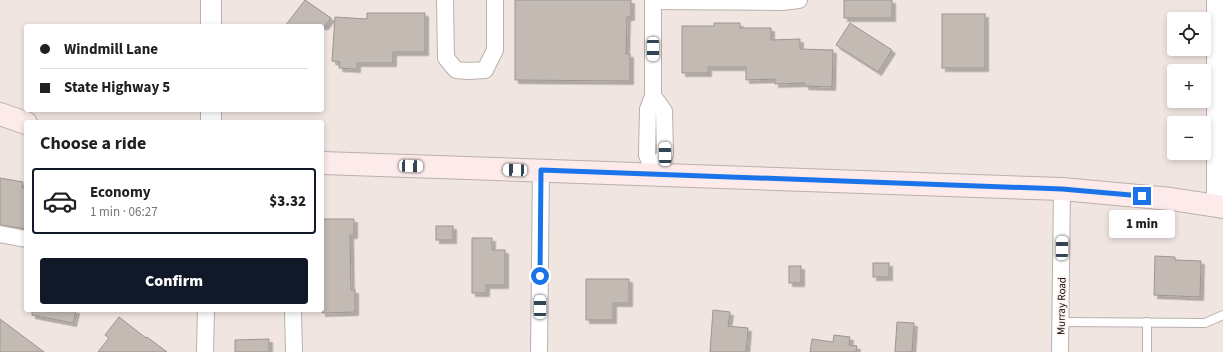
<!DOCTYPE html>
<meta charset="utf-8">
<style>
:root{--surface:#fff;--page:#f2f2f2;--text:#202124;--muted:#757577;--line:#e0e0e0;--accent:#111827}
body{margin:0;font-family:"Source Sans 3",sans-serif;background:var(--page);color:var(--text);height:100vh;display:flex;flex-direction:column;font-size:15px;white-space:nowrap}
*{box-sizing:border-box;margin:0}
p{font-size:13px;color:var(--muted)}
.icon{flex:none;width:22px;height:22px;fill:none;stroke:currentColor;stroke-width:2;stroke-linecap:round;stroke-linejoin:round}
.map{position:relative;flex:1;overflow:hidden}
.details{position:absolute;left:24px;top:120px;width:300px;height:192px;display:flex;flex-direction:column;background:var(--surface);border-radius:4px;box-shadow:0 2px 6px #0003}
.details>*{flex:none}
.banner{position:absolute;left:24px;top:24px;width:300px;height:88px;border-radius:4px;box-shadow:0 2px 6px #0003;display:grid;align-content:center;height:88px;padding:0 16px;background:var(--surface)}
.fabs{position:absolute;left:1167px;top:12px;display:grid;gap:8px}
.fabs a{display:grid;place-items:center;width:44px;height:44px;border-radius:4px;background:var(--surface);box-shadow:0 2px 6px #0003;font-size:20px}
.end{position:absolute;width:18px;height:18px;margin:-9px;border:5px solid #1a73e8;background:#fff;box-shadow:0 0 0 2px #fff}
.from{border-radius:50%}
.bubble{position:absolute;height:28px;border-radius:4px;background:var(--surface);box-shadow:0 2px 6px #0003;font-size:13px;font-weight:800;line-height:28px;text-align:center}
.car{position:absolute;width:12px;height:24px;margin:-12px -6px;border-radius:5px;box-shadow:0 0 3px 1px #0007;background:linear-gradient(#fff 24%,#345 0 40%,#fff 0 76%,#345 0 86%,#fff 0)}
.banner b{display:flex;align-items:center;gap:14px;height:38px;font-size:15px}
.banner b+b{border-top:1px solid var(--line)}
.banner i{width:10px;height:10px;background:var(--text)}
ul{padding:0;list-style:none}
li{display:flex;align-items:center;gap:12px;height:66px;margin:0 8px 6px;padding:0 8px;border:2px solid transparent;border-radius:4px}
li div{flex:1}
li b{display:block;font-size:15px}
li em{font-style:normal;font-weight:800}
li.selected{border-color:var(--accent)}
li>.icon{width:36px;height:36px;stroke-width:1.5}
h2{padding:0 16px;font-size:18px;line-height:48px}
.action{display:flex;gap:8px;margin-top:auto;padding:8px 16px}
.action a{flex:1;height:46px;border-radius:4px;background:var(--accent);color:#fff;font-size:16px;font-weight:800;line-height:46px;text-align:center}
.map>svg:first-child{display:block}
.building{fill:#c3bab4;stroke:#9d958f;filter:url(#shadow)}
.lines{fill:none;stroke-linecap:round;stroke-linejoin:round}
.service-casing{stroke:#bab0ac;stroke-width:10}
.minor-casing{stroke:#bab0ac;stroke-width:18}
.tertiary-casing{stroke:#bab0ac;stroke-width:22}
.secondary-casing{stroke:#bab0ac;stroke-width:24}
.service{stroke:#fff;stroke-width:8}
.minor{stroke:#fff;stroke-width:16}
.tertiary{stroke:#fff;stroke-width:20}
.secondary{stroke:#fcebea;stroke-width:22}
.route{stroke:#1a73e8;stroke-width:5}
.labels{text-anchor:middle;stroke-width:3;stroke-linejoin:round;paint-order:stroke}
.street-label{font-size:11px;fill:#0f0c0a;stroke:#fdf2ee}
</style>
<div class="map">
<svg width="1223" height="352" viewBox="0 0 1223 352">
<defs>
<filter id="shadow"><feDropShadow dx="3.5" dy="3.5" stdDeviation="0" flood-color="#0004"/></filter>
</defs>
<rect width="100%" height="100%" fill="#f0e5e1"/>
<g class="building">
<path d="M305 0 331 18 325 26H285Z"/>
<path d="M515 0H631V17H627L626 54H630V81L515 80Z"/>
<rect x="844" y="0" width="48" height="18"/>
<path d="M367 13H425V52H393V63H357V69L339 68 340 62 332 61 335 17 367 19Z"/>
<rect x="942" y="14" width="43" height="54"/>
<path d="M714 23H740V28H771V40L800 39V49L833 50 832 87 805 86V83L775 84V79L746 80V67H708V73H682V26H714Z"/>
<path d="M850 23 892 50 878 72 836 45Z"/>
<path d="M0 178 23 182 22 188 26 189V229L0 225Z"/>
<path d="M322 219H354V235H350L351 290H355V312L322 313Z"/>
<rect x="436" y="226" width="17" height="14"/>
<path d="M472 238H492V250H505V285H486V293H472Z"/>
<path d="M1155 256 1175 257V260L1201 261 1200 297 1154 295Z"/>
<rect x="873" y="263" width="16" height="14"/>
<rect x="789" y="266" width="12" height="17"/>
<path d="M586 279H629V303H613V320H586Z"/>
<path d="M32 310H76L73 323 32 315Z"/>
<path d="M713 310 730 312 728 326 748 328 746 352H710Z"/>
<path d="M119 317 146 338 147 337 167 352H98L109 338 105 335Z"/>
<path d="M0 319 44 352H0Z"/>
<path d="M897 322 914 323 912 352H895Z"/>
<path d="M834 335 850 337 849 345 857 346 856 352H810L812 339 833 342Z"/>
<path d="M269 339V352H235V340Z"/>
</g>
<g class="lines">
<g class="service-casing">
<g id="service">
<path d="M1060 322 1205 323 1223 315"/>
<path d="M1147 322V352"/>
</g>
</g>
<g class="minor-casing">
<g id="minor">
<path d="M445 0 446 58 456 70 468 71 485 70 495 50V0"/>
<path d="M653 0V96L648 109 647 155 655 174"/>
<path d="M653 1 782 2 799 0"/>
<path d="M653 96 664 111 665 154 655 174"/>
<path d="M1215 206V0"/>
<path d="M0 234 26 239"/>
<path d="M293 310 294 352"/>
<path d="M205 352 206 310"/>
<path d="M539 352 541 170"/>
<path d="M1060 352 1062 189"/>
</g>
</g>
<g class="tertiary-casing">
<g id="tertiary">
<path d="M211 26V0"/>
<path d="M211 122V110"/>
</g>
</g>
<g class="secondary-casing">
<g id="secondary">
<path d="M0 114 26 123"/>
<path d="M322 163 1062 189 1171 199 1223 207"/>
</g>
</g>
<use href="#service" class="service"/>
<use href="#minor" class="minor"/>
<use href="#tertiary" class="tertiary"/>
<use href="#secondary" class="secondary"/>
</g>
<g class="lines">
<path class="route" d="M540 276 541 170 1062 189 1142 196"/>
</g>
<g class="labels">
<g class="street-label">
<text transform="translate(1061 306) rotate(-89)" y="4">Murray Road</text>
</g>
</g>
</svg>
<div class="fabs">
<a><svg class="icon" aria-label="locate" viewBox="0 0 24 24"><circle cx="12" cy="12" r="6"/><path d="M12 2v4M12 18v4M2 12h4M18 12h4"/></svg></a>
<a>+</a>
<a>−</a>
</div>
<i class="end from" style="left:540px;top:276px"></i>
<i class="end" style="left:1142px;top:196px"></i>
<div class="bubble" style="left:1109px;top:210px;width:66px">1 min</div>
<i class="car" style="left:653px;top:49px;rotate:180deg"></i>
<i class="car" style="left:665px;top:154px;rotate:359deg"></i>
<i class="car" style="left:411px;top:166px;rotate:92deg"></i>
<i class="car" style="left:515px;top:170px;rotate:272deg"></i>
<i class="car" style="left:1062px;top:248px;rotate:1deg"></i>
<i class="car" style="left:540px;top:307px;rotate:0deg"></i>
<div class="banner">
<b><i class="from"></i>Windmill Lane</b>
<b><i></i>State Highway 5</b>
</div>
<section class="details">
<h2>Choose a ride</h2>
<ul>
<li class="selected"><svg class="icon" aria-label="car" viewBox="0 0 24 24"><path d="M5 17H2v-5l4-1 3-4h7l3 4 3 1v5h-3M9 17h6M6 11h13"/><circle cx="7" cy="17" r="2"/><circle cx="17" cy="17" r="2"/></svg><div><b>Economy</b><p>1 min · 06:27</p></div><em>$3.32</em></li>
</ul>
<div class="action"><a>Confirm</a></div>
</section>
</div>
